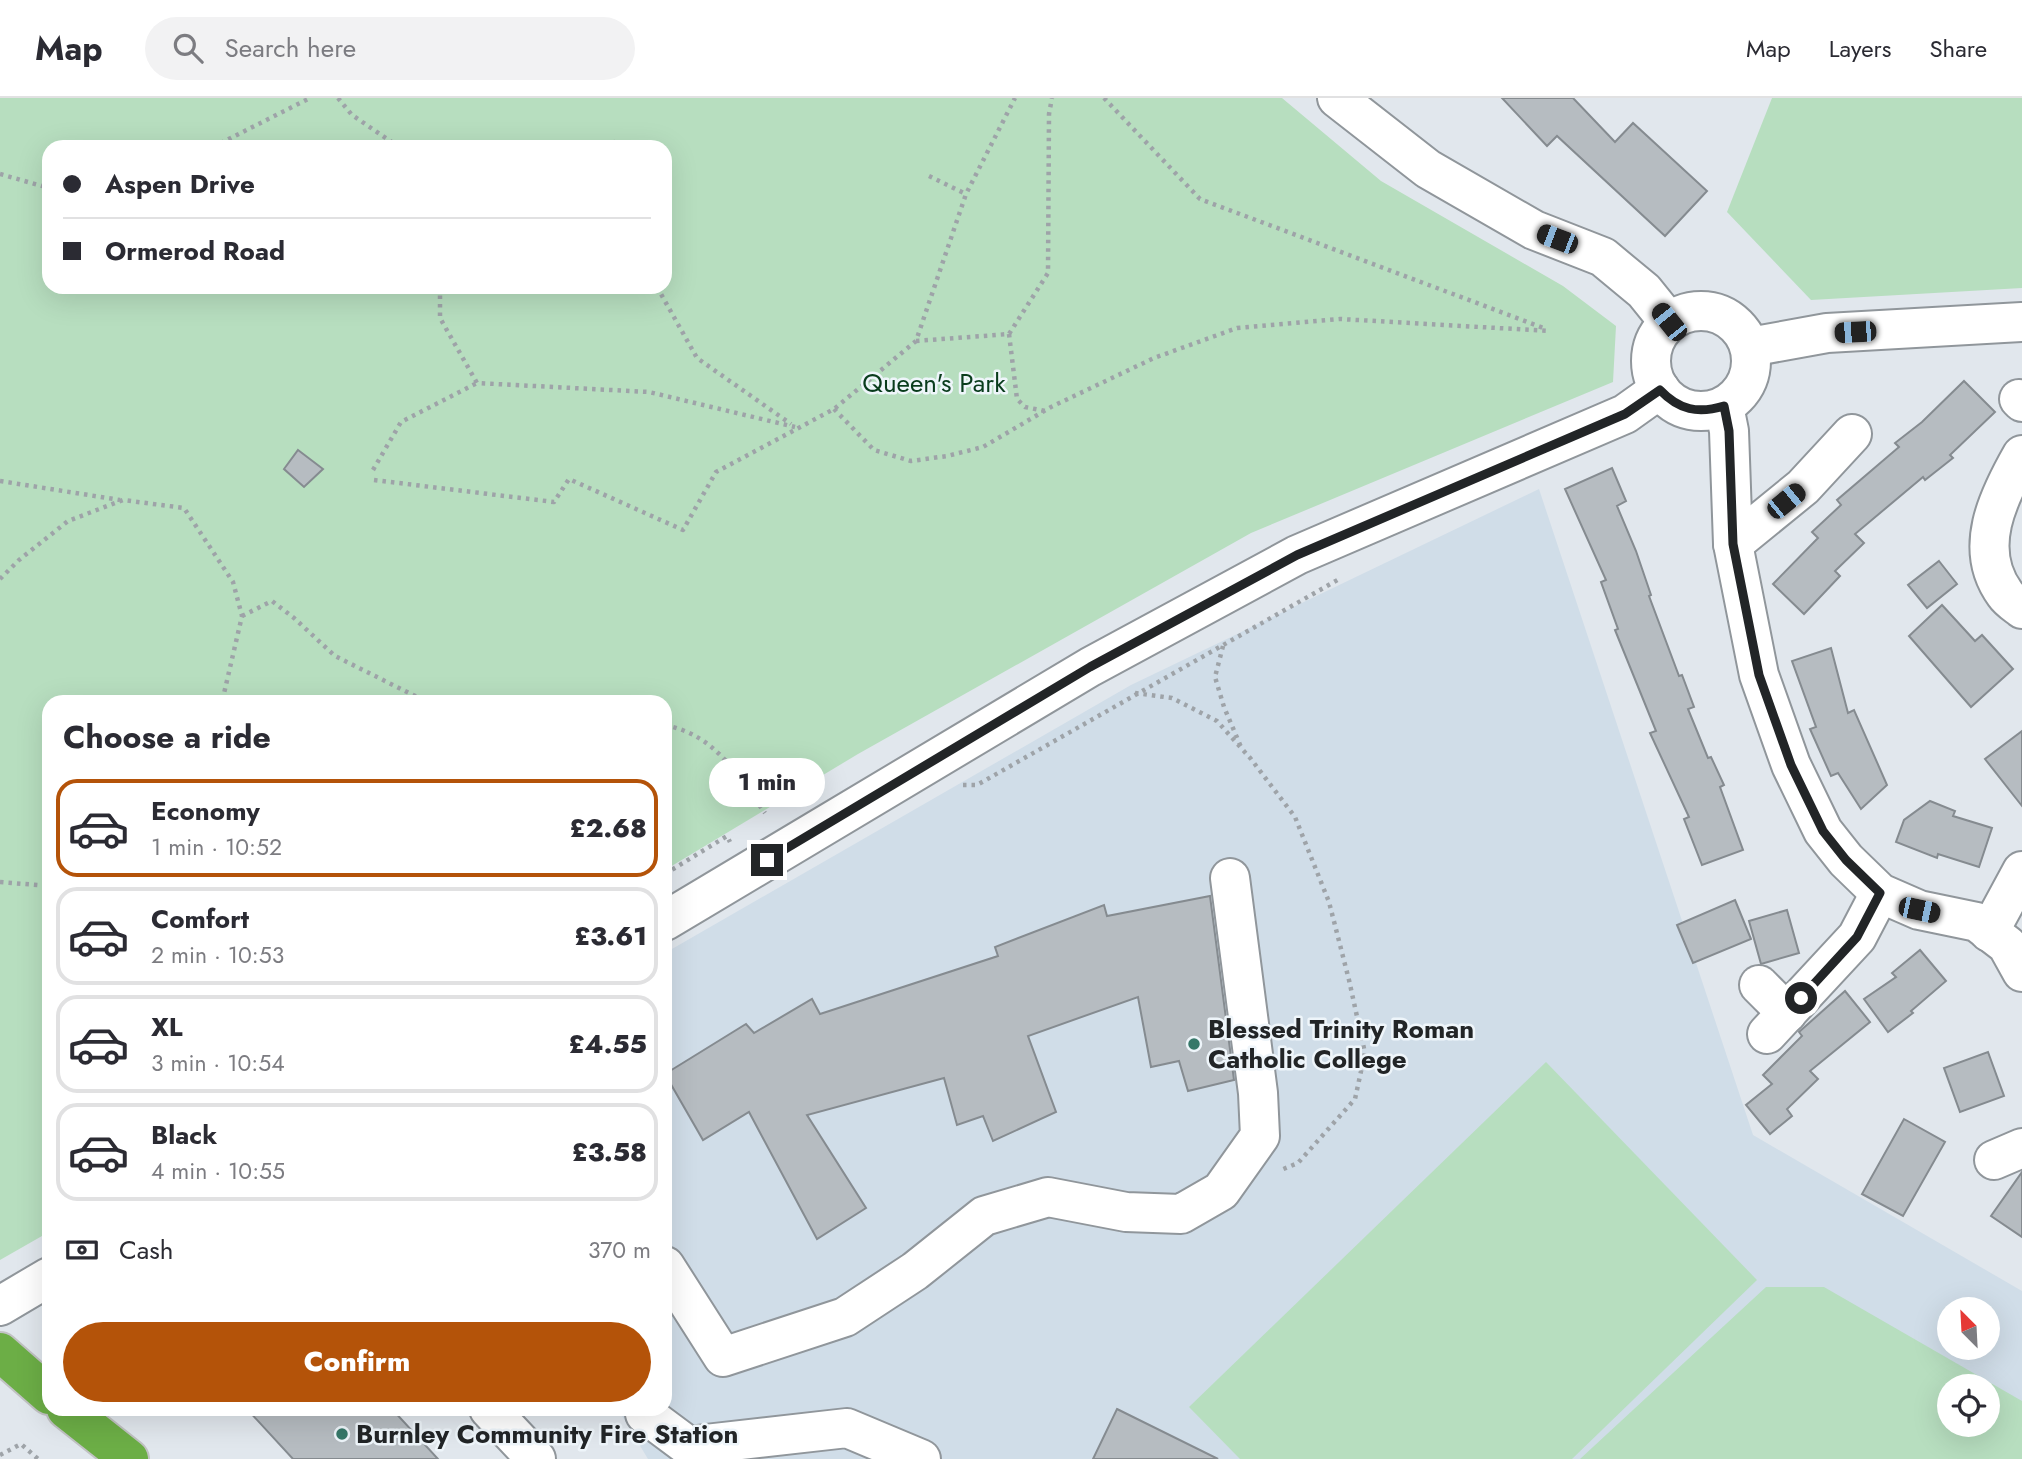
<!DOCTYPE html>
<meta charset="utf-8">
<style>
:root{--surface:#fff;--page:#f2f2f3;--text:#2b2b33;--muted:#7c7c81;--line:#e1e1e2;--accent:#b45309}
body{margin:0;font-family:Jost,sans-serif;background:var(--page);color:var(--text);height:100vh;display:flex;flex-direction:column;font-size:26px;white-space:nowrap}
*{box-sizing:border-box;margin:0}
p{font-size:23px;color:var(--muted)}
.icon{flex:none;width:38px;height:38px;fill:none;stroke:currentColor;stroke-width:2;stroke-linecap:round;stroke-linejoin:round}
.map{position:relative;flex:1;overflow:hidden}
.details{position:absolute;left:42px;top:597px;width:630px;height:721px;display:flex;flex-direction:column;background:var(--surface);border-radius:21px;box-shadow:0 7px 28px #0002}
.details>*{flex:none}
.banner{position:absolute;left:42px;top:42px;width:630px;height:154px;border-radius:21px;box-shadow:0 7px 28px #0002;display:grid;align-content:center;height:154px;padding:0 21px;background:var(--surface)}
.needle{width:46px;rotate:336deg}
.tools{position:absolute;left:1937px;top:1199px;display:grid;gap:14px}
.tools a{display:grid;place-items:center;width:63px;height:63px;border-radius:50%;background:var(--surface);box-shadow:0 7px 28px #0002;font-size:35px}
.end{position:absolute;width:32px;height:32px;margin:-16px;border:9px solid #222527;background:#fff;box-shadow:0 0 0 4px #fff}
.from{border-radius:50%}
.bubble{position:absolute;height:49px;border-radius:24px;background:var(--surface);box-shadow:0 7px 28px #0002;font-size:23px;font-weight:800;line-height:49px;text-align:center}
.car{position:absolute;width:21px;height:42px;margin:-21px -10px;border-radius:9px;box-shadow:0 0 5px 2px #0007;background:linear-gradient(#222 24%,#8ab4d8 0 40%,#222 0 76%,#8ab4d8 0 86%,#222 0)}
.banner b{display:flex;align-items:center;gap:24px;height:66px;font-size:26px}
.banner b+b{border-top:2px solid var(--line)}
.banner i{width:18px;height:18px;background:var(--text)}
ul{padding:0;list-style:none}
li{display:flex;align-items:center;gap:21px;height:98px;margin:0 14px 10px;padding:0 7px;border:4px solid var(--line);border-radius:21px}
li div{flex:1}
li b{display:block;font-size:26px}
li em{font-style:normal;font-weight:800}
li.on{border-color:var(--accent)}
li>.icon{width:63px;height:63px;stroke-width:1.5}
h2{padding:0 21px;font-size:32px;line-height:84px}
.pay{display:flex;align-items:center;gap:18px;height:77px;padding:0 21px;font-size:26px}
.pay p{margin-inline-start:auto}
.primary-button{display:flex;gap:14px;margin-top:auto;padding:14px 21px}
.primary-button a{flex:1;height:80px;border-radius:42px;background:var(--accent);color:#fff;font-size:28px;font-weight:800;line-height:80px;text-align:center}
header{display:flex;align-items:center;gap:42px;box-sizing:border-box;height:98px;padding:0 35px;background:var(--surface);border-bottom:2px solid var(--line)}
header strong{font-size:33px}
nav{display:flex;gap:38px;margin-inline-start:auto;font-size:24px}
.search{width:490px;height:63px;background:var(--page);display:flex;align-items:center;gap:18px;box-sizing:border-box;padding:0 24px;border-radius:38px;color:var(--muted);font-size:26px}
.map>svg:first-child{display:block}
.built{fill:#d0dde8;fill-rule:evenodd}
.green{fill:#b7debf;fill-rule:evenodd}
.building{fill:#b6bcc1;stroke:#858b90;stroke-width:2}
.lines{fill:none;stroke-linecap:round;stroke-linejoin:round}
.minor-casing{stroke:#90969b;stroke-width:42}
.highway-casing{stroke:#c1c2c3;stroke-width:42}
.path{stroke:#9ea3a8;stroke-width:4.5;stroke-dasharray:3.5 5;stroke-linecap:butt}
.minor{stroke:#fff;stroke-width:38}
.highway{stroke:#6cae46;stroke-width:38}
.route{stroke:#222527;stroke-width:9}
.poi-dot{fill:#367869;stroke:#eef5fa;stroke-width:2.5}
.labels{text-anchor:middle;stroke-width:5;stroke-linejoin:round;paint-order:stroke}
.park-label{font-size:26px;fill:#093c1c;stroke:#eef5fa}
.poi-label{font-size:26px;font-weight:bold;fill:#222527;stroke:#eef5fa;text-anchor:start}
</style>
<header>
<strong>Map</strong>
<div class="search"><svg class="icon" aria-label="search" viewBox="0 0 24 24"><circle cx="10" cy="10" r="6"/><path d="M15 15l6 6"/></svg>Search here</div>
<nav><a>Map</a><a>Layers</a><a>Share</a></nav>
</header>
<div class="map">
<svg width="2022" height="1361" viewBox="0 0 2022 1361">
<rect width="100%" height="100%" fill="#e1e7ed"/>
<path class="built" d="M1539 391 1753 1037 2022 1193V1361H648L618 1311H665V855L1131 587ZM1950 1211H1988V1250H1950ZM1950 1288H1988V1326H1950Z"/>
<g class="green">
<path d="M0 0H1282L1381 83 1563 188 1616 228 1613 284 1251 435 858 656 665 772V604H49V1134L0 1162ZM49 49H665V189H49Z"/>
<path d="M1772 0H2022V190L1811 202 1727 114Z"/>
<path d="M1546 964 1757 1182 1572 1361H1240L1189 1309Z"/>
<path d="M1766 1189H1824L2022 1303V1361H1580ZM1950 1288H1988V1326H1950Z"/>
</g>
<g class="building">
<path d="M1502 0H1573L1615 44 1633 25 1707 93 1665 138 1557 38 1547 48Z"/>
<path d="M1964 283 1995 314 1950 357 1953 360 1925 382 1923 379 1855 436 1864 445 1835 473 1840 478 1804 516 1773 486 1818 440 1812 434 1841 407 1837 402 1899 349 1895 345 1922 324Z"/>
<path d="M298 352 323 371 304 389 284 371Z"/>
<path d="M1612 370 1626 403 1617 408 1636 453 1651 497 1649 498 1679 578 1682 577 1694 609 1688 611 1708 660 1711 659 1724 687 1720 689 1743 752 1702 767 1684 721 1689 719 1650 635 1656 633 1615 532 1618 531 1601 484 1606 482 1565 391Z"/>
<path d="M1939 463 1957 486 1927 510 1908 487Z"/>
<path d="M1942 507 1975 543 1982 537 2013 571 1971 609 1909 538Z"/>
<path d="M1831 550 1848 615 1854 612 1887 687 1861 711 1838 675 1831 678 1810 631 1816 629 1792 563Z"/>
<path d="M2022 633V708L1985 661Z"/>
<path d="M1930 703 1955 713 1953 718 1992 730 1979 769 1938 756 1937 760 1896 744 1904 722Z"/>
<path d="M1210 798 1234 982 1188 993 1179 963 1151 969 1138 899 1028 938 1056 1014 993 1043 983 1018 957 1027 944 980 807 1017 866 1110 817 1141 749 1014 703 1042 665 976 746 926 754 935 812 901 820 916 998 858 995 849 1104 807 1107 818Z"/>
<path d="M1735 802 1751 841 1693 865 1677 827Z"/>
<path d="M1787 812 1799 855 1761 866 1749 823Z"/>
<path d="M1920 852 1946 883 1911 913 1913 915 1888 934 1864 901 1896 879 1892 875Z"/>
<path d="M1845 893 1870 924 1810 973 1818 981 1787 1011 1792 1018 1770 1036 1746 1007 1772 986 1763 977 1802 938 1799 934Z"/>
<path d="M1988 954 2004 998 1960 1014 1944 970Z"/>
<path d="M1904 1021 1945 1044 1903 1118 1862 1096Z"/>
<path d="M2022 1074V1139L1991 1118Z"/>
<path d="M247 1311H392L438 1361H293Z"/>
<path d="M1117 1311 1218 1361H1093Z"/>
</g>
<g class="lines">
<g class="minor-casing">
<g id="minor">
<path d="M1337 0 1428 71 1534 132 1603 159 1644 193 1669 224"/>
<circle cx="1701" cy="263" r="50"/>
<path d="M1750 249 1827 235 2022 224"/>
<path d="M2019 301 2022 304"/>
<path d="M1724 308 1729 333 1733 446 1759 577 1791 667 1823 733 1846 762 1880 795 1919 812 1977 824 2007 847 2022 874"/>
<path d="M2022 357C1998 399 1972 451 2005 496 2009 502 2017 507 2022 511"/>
<path d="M1733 446 1803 389 1852 336"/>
<path d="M665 823 1090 569 1297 457 1625 316 1660 291"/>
<path d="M1989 834 2022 773"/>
<path d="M1759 887 1787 915"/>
<path d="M1767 936 1857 839 1880 795"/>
<path d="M1994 1062 2022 1050"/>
<path d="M665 1168 723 1259 845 1219 915 1173 984 1118 1048 1099 1126 1114 1181 1116 1221 1093 1260 1038 1258 995 1230 780"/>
<path d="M0 1208 49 1179"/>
<path d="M489 1311 536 1361"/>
<path d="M645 1316 688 1348 847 1330 921 1361"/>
</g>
</g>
<g class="highway-casing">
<g id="highway">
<path d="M0 1254 49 1297"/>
<path d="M66 1311 129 1361"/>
</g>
</g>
<g class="path">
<path d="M338 0 352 17 399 49"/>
<path d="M1104 0 1200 101 1546 231"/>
<path d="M213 49 310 0"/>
<path d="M580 49 615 44"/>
<path d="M0 76 49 90"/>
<path d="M929 78 966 96"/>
<path d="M440 189V220L477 285 649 294 795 329"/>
<path d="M657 189 697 260 791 326"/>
<path d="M1009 236 1017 301 1025 309 1045 313"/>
<path d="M916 243 1009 236 1048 175 1049 16 1052 0"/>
<path d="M834 311 874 352 911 363 947 358 983 349 1051 309 1154 260 1237 230 1340 221 1550 233"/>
<path d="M373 372 401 324 477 285"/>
<path d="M374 382 554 404 569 381 683 432 716 374 834 311 916 243 966 96 1015 0"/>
<path d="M0 383 120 402"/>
<path d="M0 481 19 462 68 423 123 402 184 410 233 484 242 518 222 604"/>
<path d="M242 518 272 503 294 520 335 558 427 604"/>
<path d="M1223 548 1215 579 1224 609 1241 649"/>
<path d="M1135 595 1172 600 1217 623 1251 661 1295 719 1329 804 1349 882 1365 955 1355 1001 1298 1065 1281 1072"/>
<path d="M665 627C717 638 735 675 765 715"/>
<path d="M963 687H977L1341 480"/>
<path d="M665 776 727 738 730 744"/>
<path d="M0 784 49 788"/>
<path d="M0 1357 21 1346 38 1361"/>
</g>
<use href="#minor" class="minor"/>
<use href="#highway" class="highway"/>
</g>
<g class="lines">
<path class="route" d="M767 762 1090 569 1297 457 1625 316 1660 292C1679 312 1698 316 1724 308L1729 333 1733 446 1759 577 1791 667 1823 733 1846 762 1880 795 1857 839 1801 900"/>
</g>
<g class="poi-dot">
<circle cx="1194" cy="946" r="7"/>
<circle cx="342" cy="1336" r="7"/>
</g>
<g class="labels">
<g class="park-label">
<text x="934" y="294">Queen's Park</text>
</g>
<g class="poi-label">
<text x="1208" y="940">Blessed Trinity Roman<tspan x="1208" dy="30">Catholic College</tspan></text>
<text x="356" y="1345">Burnley Community Fire Station</text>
</g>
</g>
</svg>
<div class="tools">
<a><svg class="needle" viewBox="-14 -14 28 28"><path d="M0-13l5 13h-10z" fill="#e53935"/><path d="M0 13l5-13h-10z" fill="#7c7c81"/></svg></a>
<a><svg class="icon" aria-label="locate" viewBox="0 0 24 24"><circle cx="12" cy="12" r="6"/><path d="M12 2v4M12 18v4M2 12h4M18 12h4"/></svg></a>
</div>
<i class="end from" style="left:1801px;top:900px"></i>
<i class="end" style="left:767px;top:762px"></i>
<div class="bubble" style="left:709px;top:660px;width:116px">1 min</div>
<i class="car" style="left:1557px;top:141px;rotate:291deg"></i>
<i class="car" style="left:1669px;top:224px;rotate:321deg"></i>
<i class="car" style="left:1855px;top:234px;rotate:267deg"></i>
<i class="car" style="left:1786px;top:403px;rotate:51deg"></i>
<i class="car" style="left:1919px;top:812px;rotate:102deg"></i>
<div class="banner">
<b><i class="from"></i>Aspen Drive</b>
<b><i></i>Ormerod Road</b>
</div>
<section class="details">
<h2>Choose a ride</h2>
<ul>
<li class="on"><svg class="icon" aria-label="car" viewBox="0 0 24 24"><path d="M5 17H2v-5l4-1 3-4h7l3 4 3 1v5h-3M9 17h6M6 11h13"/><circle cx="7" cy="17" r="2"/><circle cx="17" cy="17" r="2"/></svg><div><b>Economy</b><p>1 min · 10:52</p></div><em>£2.68</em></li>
<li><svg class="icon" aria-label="car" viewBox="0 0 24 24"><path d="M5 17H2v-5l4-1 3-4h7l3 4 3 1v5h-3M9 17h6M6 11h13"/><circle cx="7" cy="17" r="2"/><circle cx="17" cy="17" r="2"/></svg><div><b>Comfort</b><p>2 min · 10:53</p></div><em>£3.61</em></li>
<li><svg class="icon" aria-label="car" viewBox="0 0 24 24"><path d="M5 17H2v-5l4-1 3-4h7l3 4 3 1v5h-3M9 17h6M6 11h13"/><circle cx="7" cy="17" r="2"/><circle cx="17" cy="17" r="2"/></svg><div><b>XL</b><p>3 min · 10:54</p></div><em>£4.55</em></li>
<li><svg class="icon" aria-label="car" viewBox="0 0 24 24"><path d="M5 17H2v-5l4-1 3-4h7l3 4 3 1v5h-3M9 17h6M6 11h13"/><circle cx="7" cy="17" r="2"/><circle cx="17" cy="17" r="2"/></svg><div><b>Black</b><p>4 min · 10:55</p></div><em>£3.58</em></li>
</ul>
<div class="pay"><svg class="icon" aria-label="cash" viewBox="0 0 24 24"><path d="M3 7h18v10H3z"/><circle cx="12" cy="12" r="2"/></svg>Cash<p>370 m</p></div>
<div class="primary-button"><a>Confirm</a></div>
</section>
</div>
